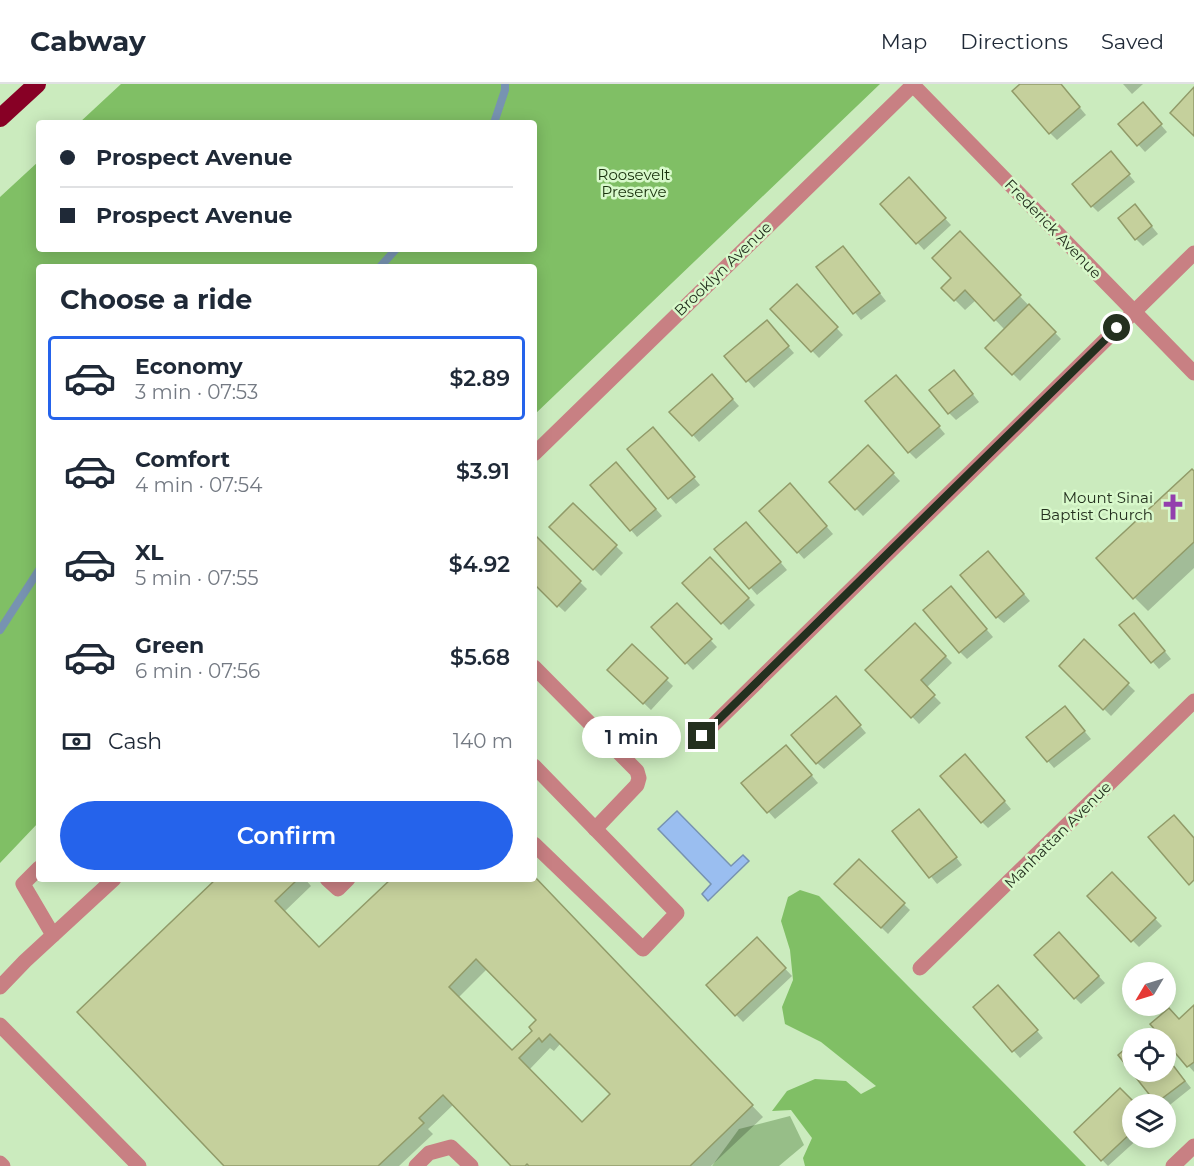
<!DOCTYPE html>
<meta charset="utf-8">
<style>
:root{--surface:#fff;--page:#f6f6f7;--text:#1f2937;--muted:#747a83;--line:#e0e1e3;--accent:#2563eb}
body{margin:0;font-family:Montserrat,sans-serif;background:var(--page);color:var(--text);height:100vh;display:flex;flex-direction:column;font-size:22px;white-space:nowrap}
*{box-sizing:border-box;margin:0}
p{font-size:20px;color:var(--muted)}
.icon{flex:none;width:33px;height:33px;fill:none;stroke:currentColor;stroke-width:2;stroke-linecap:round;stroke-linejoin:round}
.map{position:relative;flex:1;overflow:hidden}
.sheet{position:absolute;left:36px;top:180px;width:501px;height:618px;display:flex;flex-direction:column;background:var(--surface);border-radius:6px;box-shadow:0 3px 15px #0003}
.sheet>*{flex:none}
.banner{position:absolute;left:36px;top:36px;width:501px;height:132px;border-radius:6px;box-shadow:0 3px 15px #0003;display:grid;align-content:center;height:132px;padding:0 24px;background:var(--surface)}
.needle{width:39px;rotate:232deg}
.controls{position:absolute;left:1122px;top:878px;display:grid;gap:12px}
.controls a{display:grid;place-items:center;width:54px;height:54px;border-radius:50%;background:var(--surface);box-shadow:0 3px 15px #0003;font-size:30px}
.end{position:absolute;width:27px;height:27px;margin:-14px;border:8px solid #24301f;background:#fff;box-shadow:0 0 0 3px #fff}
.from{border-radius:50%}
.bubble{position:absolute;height:42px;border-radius:21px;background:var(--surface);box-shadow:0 3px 15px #0003;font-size:20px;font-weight:600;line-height:42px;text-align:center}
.banner b{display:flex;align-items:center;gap:21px;height:57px;font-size:22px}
.banner b+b{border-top:2px solid var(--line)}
.banner i{width:15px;height:15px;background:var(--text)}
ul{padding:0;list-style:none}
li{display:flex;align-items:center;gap:18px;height:84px;margin:0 12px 9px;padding:0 12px;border:3px solid transparent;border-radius:6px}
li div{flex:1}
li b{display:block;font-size:22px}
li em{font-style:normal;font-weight:600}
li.current{border-color:var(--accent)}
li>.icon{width:54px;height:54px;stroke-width:1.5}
h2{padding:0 24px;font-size:27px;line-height:72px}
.pay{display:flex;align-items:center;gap:15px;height:66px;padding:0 24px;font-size:22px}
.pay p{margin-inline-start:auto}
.action{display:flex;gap:12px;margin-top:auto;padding:12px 24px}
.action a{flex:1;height:69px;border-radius:36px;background:var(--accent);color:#fff;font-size:24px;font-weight:600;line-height:69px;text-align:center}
header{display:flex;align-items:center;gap:36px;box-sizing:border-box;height:84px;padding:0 30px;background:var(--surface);border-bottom:2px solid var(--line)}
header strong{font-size:28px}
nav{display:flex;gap:33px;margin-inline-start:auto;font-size:21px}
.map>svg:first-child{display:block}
.green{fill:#97be88}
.forest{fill:#80bf65}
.water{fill:#9abef0;stroke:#7793b1;stroke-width:1.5}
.shadow{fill:#0003;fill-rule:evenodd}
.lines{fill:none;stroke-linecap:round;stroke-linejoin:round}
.stream{stroke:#7793b1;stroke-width:8}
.building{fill:#c5d09c;stroke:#919b69;stroke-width:1.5;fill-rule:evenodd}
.minor{stroke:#c88083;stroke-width:15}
.highway{stroke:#870025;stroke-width:18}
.route{stroke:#24301f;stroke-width:8}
.labels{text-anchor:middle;stroke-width:5;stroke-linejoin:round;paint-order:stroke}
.park-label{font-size:15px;fill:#1a320e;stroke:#d8f9cb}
.street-label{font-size:15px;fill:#24301f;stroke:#d8f9cb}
.poi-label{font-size:15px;fill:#24301f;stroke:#d8f9cb;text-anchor:end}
</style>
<header>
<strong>Cabway</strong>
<nav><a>Map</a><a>Directions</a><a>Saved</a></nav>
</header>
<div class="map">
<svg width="1194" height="1082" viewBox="0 0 1194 1082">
<rect width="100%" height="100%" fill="#cbebbe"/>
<path class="green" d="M790 1032 804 1061 779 1082H712L739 1045Z"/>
<g class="forest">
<path d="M121 0H880L534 331V183H39V738L0 779V113L39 77V165H534V39H79Z"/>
<path d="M800 806 819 812 1086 1082H805L803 1074 812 1054 791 1026 772 1027 787 1007 815 995 846 997 861 1010 876 1002 821 958 785 940 782 923 793 896 790 866 781 837 788 813Z"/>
</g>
<path class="water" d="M677 727 731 782 743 771 749 777 708 817 702 810 711 800 658 745Z"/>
<g class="shadow">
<path d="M1022 0H1060L1086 31 1057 56 1050 49Z"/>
<path d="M1123 0H1143L1132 10Z"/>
<path d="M1149 27 1167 48 1145 68 1120 40Z"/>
<path d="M1117 76 1135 98 1098 128 1092 122Z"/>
<path d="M915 102 951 141 924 166 882 120Z"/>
<path d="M1141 129 1158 150 1143 162 1136 155Z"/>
<path d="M960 150 1061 255 1020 297 987 264 1005 246 976 216 965 226 943 204 953 194Z"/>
<path d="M850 171 886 217 861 236 819 183Z"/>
<path d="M797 202 843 251 819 274 772 225Z"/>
<path d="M773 245 794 269 754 304 726 272Z"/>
<path d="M961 295 979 318 956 336 949 329Z"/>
<path d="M718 299 739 322 699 358 693 351Z"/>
<path d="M903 299 945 350 916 375 909 368Z"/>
<path d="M659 352 700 401 676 420 629 366Z"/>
<path d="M868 363 900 397 863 432 831 398Z"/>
<path d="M623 387 662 432 637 453 631 446Z"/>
<path d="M1194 389V484L1148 527 1134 513Z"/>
<path d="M797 408 833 450 804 475 761 427Z"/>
<path d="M573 421 623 469 601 492 551 443Z"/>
<path d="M753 446 787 486 757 511 717 465Z"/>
<path d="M537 456 587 505 565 528 534 499V458Z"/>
<path d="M710 475 755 521 729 546 685 499Z"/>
<path d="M995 476 1030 517 1004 539 997 533Z"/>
<path d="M957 511 993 553 967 575 960 568Z"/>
<path d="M677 521 717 563 693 586 653 543Z"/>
<path d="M1141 538 1171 575 1159 585 1121 541Z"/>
<path d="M915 541 952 579 926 604 941 619 919 640 868 586Z"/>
<path d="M1084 558 1135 607 1111 632 1061 582Z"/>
<path d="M632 562 673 602 651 626 609 586Z"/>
<path d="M842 620 866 649 824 685 817 679Z"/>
<path d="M1065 624 1091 655 1054 684 1048 677Z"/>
<path d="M793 669 818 699 775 735 743 699Z"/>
<path d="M972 679 1011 725 988 744 982 738Z"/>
<path d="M926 734 962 781 937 800 894 747Z"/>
<path d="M859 777 910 826 888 850 837 800Z"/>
<path d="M1112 790 1162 842 1139 863 1089 812Z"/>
<path d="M534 794 763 1033 711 1082H513L454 1020 428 1045 433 1050 399 1082H226L218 795H305L311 802 284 828 320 865 393 795ZM488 884 538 935 534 947 512 968 458 914ZM561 959 612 1010 582 1040 529 986 550 964 554 967Z"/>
<path d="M757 855 792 892 743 938 708 901Z"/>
<path d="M1066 856 1105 899 1081 920 1075 914Z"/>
<path d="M1005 909 1043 954 1020 974 975 923Z"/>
<path d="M1194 923V988L1164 954 1179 936Z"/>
<path d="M1166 972 1191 1004 1166 1024V1020L1157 1018 1133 987H1166Z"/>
<path d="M1120 1006 1134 1020 1132 1053H1140L1108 1082 1076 1048Z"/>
</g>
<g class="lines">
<g class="stream">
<path d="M494 39 505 6V0"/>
<path d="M380 183 396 165"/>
<path d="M0 546 39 486"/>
</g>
</g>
<g class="building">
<path d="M1020 0H1061L1080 23 1049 50 1012 7Z"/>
<path d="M1194 3V52L1170 29Z"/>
<path d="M1143 18 1162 40 1137 62 1118 40Z"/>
<path d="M1111 67 1130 90 1091 123 1072 100Z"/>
<path d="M909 93 946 134 916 160 880 120Z"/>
<path d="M1135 120 1152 142 1135 156 1118 134Z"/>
<path d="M960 147 1021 211 994 237 965 206 954 217 941 204 951 194 932 174Z"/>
<path d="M843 162 880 209 853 230 816 183Z"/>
<path d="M797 200 838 243 811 268 770 225Z"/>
<path d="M1029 220 1056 248 1012 291 985 264Z"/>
<path d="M767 236 789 262 746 298 724 272Z"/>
<path d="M954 286 973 310 948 330 929 306Z"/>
<path d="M712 290 733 315 692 352 669 328Z"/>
<path d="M896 291 940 342 908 369 865 317Z"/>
<path d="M653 343 695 393 668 415 627 365Z"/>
<path d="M868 361 894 389 855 426 829 398Z"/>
<path d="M616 378 656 425 630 447 590 401Z"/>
<path d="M1192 385 1194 387V458L1133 515 1096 474Z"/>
<path d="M790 399 827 442 797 469 759 427Z"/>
<path d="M573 419 617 461 593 486 549 443Z"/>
<path d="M746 438 781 478 749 505 714 465Z"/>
<path d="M537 453 581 497 557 523 534 500V456Z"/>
<path d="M988 467 1024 510 996 534 960 491Z"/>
<path d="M710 473 749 514 721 540 682 499Z"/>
<path d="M951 502 987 545 959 569 923 526Z"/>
<path d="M677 519 712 555 685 580 651 543Z"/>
<path d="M1134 529 1165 567 1151 579 1119 541Z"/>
<path d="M915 539 946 572 921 596 935 611 911 634 865 586Z"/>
<path d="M1084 555 1129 599 1103 626 1059 582Z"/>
<path d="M632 560 668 594 643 620 607 586Z"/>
<path d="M836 612 861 641 816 680 791 651Z"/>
<path d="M1065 622 1085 647 1047 678 1026 653Z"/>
<path d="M786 661 812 691 767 729 741 699Z"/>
<path d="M965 670 1005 717 981 739 940 692Z"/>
<path d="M919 725 957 773 929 794 892 747Z"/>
<path d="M1174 731 1194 754V796L1189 801 1148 753Z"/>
<path d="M859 775 905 819 881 844 834 800Z"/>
<path d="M1112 788 1156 834 1131 858 1087 812Z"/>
<path d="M534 792 753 1021 690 1082H529L527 1080 525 1082H511L443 1011 419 1034 424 1039 378 1082H224L77 928 216 795H298L275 817 319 863 391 795H534ZM476 875 536 936 529 943 532 947 512 966 449 903ZM550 950 610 1010 582 1038 519 974 539 954 542 958Z"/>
<path d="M1059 848 1099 892 1074 915 1034 871Z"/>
<path d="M757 853 786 884 735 932 706 901Z"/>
<path d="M998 901 1038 946 1012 968 973 923Z"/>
<path d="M1194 921V978L1187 983 1166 958V954H1162L1150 940 1169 924 1179 935Z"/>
<path d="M1147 948 1152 954H1139Z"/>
<path d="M1132 959V987H1166V972L1185 997 1156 1019 1118 971Z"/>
<path d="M1120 1004 1136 1020H1132V1048L1101 1077 1074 1048Z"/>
</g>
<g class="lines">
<g class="minor">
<path d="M534 370 913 1 1194 289"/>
<path d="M534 583 637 687 639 694 637 701 595 745"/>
<path d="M702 652 1194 169"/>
<path d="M534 682 677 829 643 865 534 760"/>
<path d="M39 784 23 800 53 851"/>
<path d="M327 795 338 805 348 795"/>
<path d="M920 884 1194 617"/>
<path d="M0 903 25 877 114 795"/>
<path d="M0 941 139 1082"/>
<path d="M0 1079 3 1082"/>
<path d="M416 1082 429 1069 451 1063 471 1082"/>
<path d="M1173 1082 1194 1062"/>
</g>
<path class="highway" d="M0 34 37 0"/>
</g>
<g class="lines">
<path class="route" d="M702 652 1117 244"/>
</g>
<defs>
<g id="church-bare" transform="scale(2.07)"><path d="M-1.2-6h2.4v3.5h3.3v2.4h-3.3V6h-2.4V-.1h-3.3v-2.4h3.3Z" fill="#933fad" stroke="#d8f9cb" stroke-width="2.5" paint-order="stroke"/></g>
</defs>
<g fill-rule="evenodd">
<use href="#church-bare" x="1173" y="423"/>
</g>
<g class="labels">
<g class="park-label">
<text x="634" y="96">Roosevelt<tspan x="634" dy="17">Preserve</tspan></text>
</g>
<g class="street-label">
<text transform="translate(1053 145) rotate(46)" y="5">Frederick Avenue</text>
<text transform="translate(723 185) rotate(-44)" y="5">Brooklyn Avenue</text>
<text transform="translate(1058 751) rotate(-45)" y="5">Manhattan Avenue</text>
</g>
<g class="poi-label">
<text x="1153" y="419">Mount Sinai<tspan x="1153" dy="17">Baptist Church</tspan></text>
</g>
</g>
</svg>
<div class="controls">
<a><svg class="needle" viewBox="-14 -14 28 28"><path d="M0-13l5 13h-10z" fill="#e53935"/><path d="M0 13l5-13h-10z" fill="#747a83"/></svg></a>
<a><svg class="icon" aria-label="locate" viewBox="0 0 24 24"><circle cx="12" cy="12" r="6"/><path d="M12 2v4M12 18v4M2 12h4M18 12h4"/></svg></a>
<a><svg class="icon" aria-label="layers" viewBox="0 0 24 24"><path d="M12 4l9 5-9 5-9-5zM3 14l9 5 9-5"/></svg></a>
</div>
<i class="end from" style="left:1117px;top:244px"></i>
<i class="end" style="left:702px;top:652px"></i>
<div class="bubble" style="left:582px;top:632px;width:99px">1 min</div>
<div class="banner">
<b><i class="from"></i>Prospect Avenue</b>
<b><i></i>Prospect Avenue</b>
</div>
<section class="sheet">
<h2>Choose a ride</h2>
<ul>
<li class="current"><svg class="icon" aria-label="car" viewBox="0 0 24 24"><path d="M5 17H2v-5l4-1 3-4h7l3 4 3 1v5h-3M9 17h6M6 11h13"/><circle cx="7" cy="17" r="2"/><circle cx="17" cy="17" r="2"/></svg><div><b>Economy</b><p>3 min · 07:53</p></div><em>$2.89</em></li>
<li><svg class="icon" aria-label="car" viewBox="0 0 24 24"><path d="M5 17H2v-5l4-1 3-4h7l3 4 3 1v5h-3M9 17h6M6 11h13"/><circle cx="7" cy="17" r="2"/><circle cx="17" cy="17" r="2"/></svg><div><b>Comfort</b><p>4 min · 07:54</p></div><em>$3.91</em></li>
<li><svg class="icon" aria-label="car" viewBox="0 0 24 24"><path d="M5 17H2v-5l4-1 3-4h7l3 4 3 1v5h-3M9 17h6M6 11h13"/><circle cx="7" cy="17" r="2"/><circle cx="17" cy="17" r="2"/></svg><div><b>XL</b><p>5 min · 07:55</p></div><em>$4.92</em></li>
<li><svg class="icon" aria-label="car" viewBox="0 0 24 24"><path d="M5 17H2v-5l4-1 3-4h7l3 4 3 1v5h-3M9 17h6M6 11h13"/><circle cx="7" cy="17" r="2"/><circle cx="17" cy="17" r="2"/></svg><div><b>Green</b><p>6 min · 07:56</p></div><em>$5.68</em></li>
</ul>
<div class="pay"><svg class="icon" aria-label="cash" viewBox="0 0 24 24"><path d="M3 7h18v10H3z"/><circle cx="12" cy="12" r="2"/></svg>Cash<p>140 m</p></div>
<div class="action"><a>Confirm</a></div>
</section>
</div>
